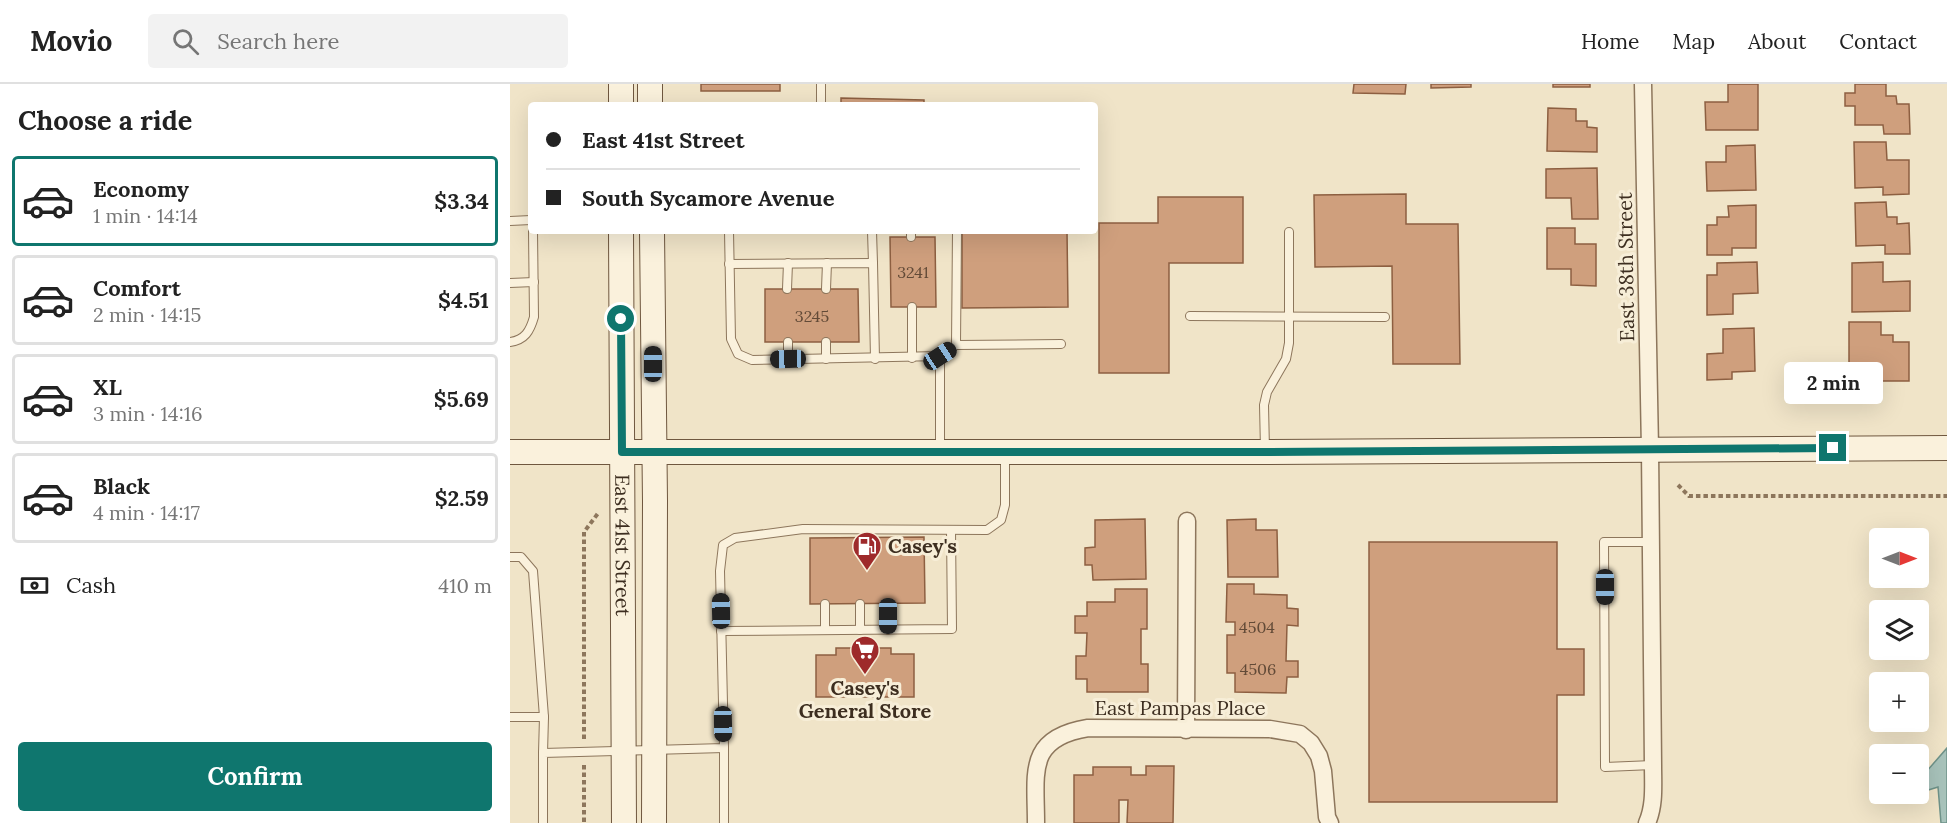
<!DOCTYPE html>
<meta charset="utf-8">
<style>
:root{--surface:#fff;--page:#f2f2f2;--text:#222;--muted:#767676;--line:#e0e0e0;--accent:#0f766e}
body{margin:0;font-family:Lora,serif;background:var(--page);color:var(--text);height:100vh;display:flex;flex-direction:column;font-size:22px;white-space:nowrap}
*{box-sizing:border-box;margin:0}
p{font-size:20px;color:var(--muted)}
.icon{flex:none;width:33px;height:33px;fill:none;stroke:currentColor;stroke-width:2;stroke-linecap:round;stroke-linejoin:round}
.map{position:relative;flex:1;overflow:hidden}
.sheet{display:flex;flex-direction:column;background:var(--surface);width:510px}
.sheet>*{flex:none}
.hud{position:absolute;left:18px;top:18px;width:570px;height:132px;border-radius:6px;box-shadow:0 6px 24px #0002;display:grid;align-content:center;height:132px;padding:0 18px;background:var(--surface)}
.needle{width:39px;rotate:90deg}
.controls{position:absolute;left:1359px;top:444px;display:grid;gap:12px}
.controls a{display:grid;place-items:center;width:60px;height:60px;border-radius:6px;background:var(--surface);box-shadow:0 6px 24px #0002;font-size:30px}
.end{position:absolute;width:27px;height:27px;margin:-14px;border:8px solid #0f766e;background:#fff;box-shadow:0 0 0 3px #fff}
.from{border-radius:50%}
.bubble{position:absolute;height:42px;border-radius:6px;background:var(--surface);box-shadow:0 6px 24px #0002;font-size:20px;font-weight:700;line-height:42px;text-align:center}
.car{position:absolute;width:18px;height:36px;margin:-18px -9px;border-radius:8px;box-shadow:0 0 4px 2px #0007;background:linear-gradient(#222 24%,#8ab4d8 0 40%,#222 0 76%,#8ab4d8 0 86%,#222 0)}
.hud b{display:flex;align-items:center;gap:21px;height:57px;font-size:22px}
.hud b+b{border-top:2px solid var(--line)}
.hud i{width:15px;height:15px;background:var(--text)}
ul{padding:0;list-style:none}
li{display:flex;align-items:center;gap:18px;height:90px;margin:0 12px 9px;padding:0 6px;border:3px solid var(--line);border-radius:6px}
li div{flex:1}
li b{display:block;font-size:22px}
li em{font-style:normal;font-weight:700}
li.current{border-color:var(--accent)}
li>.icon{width:54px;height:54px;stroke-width:1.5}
h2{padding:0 18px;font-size:27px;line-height:72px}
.pay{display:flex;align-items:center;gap:15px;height:66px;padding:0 18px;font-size:22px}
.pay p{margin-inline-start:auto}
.action{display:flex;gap:12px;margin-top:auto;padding:12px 18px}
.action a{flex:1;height:69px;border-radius:6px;background:var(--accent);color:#fff;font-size:24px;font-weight:700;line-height:69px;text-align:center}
header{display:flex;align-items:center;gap:36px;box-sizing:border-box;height:84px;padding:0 30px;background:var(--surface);border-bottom:2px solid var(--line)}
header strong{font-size:28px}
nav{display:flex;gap:33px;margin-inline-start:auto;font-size:21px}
.search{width:420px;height:54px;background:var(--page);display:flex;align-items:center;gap:15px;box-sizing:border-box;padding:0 21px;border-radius:6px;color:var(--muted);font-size:22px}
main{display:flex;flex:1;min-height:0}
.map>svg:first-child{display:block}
.water{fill:#a9c4bc;stroke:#6f938a;stroke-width:1.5}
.building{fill:#cf9f7d;stroke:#8d5f41;stroke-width:1.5}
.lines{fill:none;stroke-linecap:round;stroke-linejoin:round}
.lane-casing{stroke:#8d765c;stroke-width:10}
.street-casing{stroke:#8d765c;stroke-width:19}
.secondary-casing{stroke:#6f573f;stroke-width:26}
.path{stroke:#8d765c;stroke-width:4;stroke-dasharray:4.5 3;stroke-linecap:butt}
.lane{stroke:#faf1dc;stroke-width:8}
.street{stroke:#faf1dc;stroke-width:16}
.secondary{stroke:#faf1dc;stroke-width:24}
.route{stroke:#0f766e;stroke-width:8}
.labels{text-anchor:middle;stroke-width:6;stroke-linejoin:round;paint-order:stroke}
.number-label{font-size:16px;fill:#624a37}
.street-label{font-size:20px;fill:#3d2e20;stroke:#f7eed8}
.poi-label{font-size:20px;font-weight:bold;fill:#3d2e20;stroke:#f7eed8;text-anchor:start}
</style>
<header>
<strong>Movio</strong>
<div class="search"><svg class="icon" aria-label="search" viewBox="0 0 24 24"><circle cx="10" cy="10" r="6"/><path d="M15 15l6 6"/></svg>Search here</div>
<nav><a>Home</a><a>Map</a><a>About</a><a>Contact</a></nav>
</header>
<main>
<section class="sheet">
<h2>Choose a ride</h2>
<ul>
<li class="current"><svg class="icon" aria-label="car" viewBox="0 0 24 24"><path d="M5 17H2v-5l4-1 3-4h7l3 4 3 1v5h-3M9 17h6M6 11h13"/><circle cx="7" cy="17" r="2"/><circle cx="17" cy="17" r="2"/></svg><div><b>Economy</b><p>1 min · 14:14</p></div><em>$3.34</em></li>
<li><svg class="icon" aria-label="car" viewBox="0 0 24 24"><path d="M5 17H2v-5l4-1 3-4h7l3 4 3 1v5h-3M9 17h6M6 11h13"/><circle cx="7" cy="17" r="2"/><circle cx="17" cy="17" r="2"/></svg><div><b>Comfort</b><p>2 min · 14:15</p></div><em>$4.51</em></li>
<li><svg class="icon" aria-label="car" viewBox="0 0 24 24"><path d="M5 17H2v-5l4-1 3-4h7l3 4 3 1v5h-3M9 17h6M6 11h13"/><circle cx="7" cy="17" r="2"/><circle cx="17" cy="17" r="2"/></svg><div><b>XL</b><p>3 min · 14:16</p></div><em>$5.69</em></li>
<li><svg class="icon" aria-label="car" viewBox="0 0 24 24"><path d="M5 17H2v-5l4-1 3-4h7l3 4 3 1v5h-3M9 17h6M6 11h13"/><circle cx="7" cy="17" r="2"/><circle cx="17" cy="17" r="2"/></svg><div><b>Black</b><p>4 min · 14:17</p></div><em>$2.59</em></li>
</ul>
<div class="pay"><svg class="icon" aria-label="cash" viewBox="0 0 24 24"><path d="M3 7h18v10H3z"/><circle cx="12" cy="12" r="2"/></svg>Cash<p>410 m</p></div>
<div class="action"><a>Confirm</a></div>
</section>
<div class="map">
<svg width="1437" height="739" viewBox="0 0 1437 739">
<rect width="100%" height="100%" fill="#f0e4c8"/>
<path class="water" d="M1437 664V739H1431L1428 703 1415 707 1409 696Z"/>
<g class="building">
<rect x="191" y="0" width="79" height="7"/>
<path d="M844 0H896L895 10 843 9Z"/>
<path d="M921 0H961V3L921 4Z"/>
<rect x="1043" y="0" width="37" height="3"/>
<path d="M1218 0H1248V46H1196L1195 18H1218Z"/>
<path d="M1345 0H1376V12H1386L1387 20H1399L1400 50H1374L1373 41H1345V22H1335V9H1345Z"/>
<path d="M331 14 414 16V21H331Z"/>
<path d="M1038 24 1066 25V37H1077V43L1087 44V68L1037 67Z"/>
<path d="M1344 58H1376L1377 76H1399V110L1373 111V103L1345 104Z"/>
<path d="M1245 61 1246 106 1197 107 1196 78H1216V62Z"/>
<path d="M1087 84 1088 135H1062L1061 114H1036V85Z"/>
<path d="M896 110V140H948L950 280H883L882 182 805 183 804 111Z"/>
<path d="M648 113H733V179H659V289H589V139H648Z"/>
<path d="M1376 118 1377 133H1387V140L1399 139 1400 170H1375V161L1346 162 1345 119Z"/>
<path d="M1246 121V164H1222V171H1197V141H1207V133H1219L1218 122Z"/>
<path d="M1037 144H1065V160H1086V202L1061 201V185H1037Z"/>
<path d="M557 147 558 223 452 224V148Z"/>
<path d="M380 153H425L426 223H381Z"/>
<path d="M1247 178 1248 209 1223 210V230L1197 231V191H1207V179Z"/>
<path d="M1373 178V198L1400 197V227L1342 228V179Z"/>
<path d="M255 205H348L349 258H255Z"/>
<path d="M1339 238H1371V251H1383V258H1399V297H1368V281H1339Z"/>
<path d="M1244 244 1245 287 1222 288V295L1197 296V270L1213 269V245Z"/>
<path d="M635 435 636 495 583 496 582 481H575V464L585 463V436Z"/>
<path d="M746 435V446H767L768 493H718L717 436Z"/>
<path d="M414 453 415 519 300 520V454Z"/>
<path d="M859 458H1047V565H1074V611H1047V718H859Z"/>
<path d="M717 500H744V510L777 511V524L788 525V542L777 541 776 577H788V593H777L776 609 725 608V589H717V551H725V538H716Z"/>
<path d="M605 505H637V545H631V580H638V608H577V595H566V572H576L577 549H565V532H577V518H605Z"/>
<path d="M326 564H381V570H404V613H306V571H326Z"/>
<path d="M636 682H664L663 739H617L618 716H609V739H564V691H583V683H621V691H636Z"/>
</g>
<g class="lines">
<g class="lane-casing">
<g id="lane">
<path d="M311 0V21"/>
<path d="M0 137 21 136"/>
<path d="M219 147 221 255 228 270 242 276 430 272 446 261 551 260"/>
<path d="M362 147 363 179"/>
<path d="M401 147V153"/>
<path d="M219 180 363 179 365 275"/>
<path d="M0 199 24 198"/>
<path d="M277 205 278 179"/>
<path d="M316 205 317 179"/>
<path d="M402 223V274"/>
<path d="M680 232 875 233"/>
<path d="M0 258C15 256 20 247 24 233L23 147"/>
<path d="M278 258V275"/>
<path d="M316 258V275"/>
<path d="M446 261 447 147"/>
<path d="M430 272V365"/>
<path d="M755 366 754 321 757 308 776 275 779 259V148"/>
<path d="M1141 458H1094L1095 683 1143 681"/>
<path d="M0 473H11L23 487 34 633 33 669"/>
<path d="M378 519V546"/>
<path d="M315 520V546"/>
<path d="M350 520V546"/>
<path d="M211 547 442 545 441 446"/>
<path d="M0 633H34"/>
<path d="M214 664V739"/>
<path d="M33 739V669L214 664 210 487 213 461 225 454 293 445 477 446 491 436 495 421V371"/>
</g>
</g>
<g class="street-casing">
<g id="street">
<path d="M1133 0 1140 365 1143 681C1143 701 1145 721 1137 739"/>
<path d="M676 646 677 437"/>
<path d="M526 739C526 689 516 654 578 644L760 645 790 650 801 659 809 672 813 687 817 733 820 739"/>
</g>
</g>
<g class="secondary-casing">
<g id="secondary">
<path d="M111 0V21"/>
<path d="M140 0V21"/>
<path id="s1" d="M111 147 114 739"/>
<path d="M142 147 145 417 144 739"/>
<path d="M0 368H755L1437 364"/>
</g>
</g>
<g class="path">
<path d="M1168 401 1179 412H1437"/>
<path d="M74 655V448L89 428"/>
<path d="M74 681V739"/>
</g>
<use href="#lane" class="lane"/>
<use href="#street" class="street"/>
<use href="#secondary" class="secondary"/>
</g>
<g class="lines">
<path class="route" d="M111 235 112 368H755L1323 364"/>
</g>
<defs>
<g id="fuel-pin" transform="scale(1.5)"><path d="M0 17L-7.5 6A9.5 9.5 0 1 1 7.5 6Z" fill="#9e2a2b" stroke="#f7eed8"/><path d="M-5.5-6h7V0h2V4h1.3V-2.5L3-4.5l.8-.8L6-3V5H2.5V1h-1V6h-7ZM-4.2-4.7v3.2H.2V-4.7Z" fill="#fff"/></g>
<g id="supermarket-pin" transform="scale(1.5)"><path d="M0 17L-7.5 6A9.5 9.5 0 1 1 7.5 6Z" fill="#9e2a2b" stroke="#f7eed8"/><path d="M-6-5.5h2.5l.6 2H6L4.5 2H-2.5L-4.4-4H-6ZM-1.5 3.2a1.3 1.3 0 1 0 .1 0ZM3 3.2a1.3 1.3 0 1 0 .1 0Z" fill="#fff"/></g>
</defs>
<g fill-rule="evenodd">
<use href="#fuel-pin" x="357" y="462"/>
<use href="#supermarket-pin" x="355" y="566"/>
</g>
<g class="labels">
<g class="number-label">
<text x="403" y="194">3241</text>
<text x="302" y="238">3245</text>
<text x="747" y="549">4504</text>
<text x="748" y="591">4506</text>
</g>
<g class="street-label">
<text transform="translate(1116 183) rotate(-91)" y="7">East 38th Street</text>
<text dy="7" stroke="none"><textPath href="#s1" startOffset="314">East 41st Street</textPath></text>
<text x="670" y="631">East Pampas Place</text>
</g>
<g class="poi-label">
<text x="378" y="469">Casey's</text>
<text x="355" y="611" text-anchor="middle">Casey's<tspan x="355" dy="23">General Store</tspan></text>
</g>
</g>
</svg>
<div class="controls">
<a><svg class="needle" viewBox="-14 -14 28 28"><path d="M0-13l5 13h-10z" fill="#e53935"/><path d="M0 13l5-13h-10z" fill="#767676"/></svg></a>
<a><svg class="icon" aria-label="layers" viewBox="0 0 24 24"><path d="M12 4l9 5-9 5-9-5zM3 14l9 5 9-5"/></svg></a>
<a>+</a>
<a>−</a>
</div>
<i class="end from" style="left:111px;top:235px"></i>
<i class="end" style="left:1323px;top:364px"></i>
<div class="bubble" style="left:1274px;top:278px;width:99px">2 min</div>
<i class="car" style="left:430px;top:272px;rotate:57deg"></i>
<i class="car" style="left:278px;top:275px;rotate:269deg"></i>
<i class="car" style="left:143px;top:280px;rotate:0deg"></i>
<i class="car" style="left:1095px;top:503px;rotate:180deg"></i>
<i class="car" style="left:211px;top:527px;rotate:359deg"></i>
<i class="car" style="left:378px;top:532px;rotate:180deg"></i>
<i class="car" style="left:213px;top:640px;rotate:179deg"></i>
<div class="hud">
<b><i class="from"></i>East 41st Street</b>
<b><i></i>South Sycamore Avenue</b>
</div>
</div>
</main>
